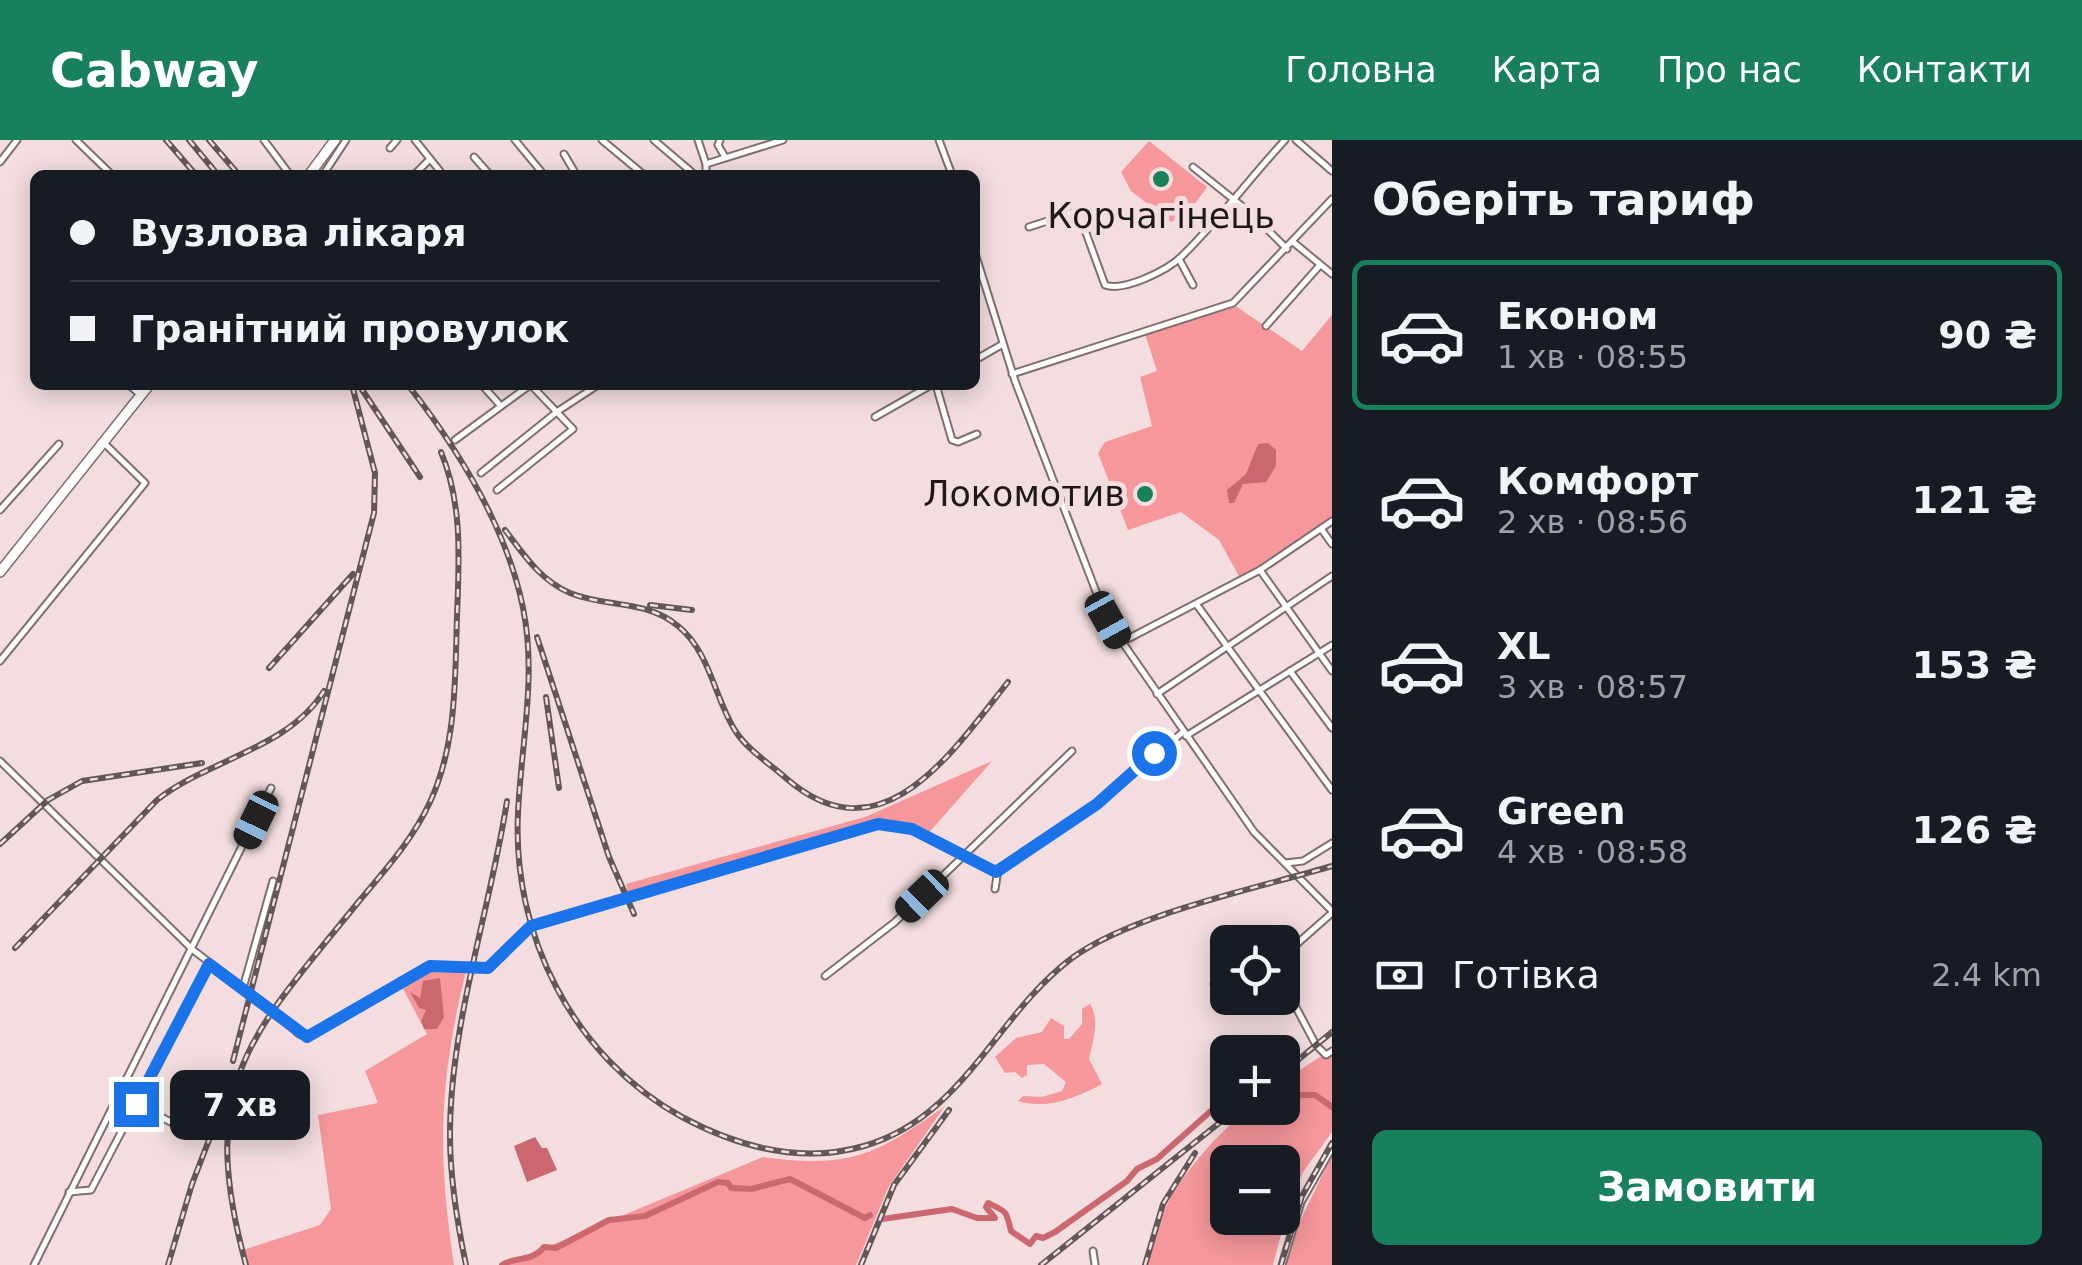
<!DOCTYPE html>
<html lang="uk">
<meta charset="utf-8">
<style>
:root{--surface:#171b24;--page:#20242c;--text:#f1f3f6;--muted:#9ea1a6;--line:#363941;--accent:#18805a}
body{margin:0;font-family:"DejaVu Sans",sans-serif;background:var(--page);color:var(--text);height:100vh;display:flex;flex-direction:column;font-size:38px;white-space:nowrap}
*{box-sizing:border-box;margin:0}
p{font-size:32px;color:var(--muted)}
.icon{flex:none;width:55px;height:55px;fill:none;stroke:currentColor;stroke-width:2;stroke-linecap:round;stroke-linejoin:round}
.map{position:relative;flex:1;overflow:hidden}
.panel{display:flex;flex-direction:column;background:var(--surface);width:750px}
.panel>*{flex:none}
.hud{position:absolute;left:30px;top:30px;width:950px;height:220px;border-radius:15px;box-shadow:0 5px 25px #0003;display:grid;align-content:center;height:220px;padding:0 40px;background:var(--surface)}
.fabs{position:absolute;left:1210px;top:785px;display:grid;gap:20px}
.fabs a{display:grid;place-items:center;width:90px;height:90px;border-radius:15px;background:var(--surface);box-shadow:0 5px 25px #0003;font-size:50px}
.end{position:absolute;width:45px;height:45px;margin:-22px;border:12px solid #1a73e8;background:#fff;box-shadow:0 0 0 5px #fff}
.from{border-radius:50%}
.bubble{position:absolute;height:70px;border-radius:15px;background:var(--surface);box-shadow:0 5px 25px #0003;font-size:32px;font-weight:700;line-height:70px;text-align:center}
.car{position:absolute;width:30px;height:60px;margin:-30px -15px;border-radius:12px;box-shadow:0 0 8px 2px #0007;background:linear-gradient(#222 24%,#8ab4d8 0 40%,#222 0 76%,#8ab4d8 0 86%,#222 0)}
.hud b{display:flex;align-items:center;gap:35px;height:95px;font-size:38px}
.hud b+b{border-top:2px solid var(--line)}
.hud i{width:25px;height:25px;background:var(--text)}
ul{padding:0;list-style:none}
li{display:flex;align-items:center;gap:30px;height:150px;margin:0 20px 15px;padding:0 20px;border:5px solid transparent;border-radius:15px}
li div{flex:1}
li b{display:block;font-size:38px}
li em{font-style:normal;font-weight:700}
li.current{border-color:var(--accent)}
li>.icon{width:90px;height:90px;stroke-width:1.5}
h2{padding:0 40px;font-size:45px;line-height:120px}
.pay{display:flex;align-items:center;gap:25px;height:110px;padding:0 40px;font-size:38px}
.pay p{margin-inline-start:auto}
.button{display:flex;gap:20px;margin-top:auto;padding:20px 40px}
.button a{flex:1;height:115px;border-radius:15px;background:var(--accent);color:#fff;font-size:40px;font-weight:700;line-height:115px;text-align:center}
header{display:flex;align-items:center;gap:60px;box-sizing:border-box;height:140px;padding:0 50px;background:var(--accent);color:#fff}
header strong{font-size:48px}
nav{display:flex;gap:55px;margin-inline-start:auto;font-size:35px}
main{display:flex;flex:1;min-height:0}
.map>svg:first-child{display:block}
.green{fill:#f5979b;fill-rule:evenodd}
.water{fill:#cb686f}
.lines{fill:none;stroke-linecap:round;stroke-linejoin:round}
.river{stroke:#cb686f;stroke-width:6}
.minor-casing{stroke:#806e6e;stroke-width:9}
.secondary-casing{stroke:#806e6e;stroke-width:12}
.minor{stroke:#fff;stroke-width:5}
.secondary{stroke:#fff;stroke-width:9}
.rail-casing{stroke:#625757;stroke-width:6}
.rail{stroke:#f3ddde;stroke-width:2.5;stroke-dasharray:8;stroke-linecap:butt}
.route{stroke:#1a73e8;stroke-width:12}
.poi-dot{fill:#18805a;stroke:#f3ddde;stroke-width:4}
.labels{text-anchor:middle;stroke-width:10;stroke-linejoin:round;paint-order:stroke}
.poi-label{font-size:35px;fill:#1f1818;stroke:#f3ddde}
</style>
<header>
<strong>Cabway</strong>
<nav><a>Головна</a><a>Карта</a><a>Про нас</a><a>Контакти</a></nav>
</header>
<main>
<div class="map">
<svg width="1332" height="1125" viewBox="0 0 1332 1125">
<rect width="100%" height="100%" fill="#f3ddde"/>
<g class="green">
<path d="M1149 1 1207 47 1189 72 1171 82 1131 51 1121 32Z"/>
<path d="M1234 165 1302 211 1332 175V377L1240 438 1219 400 1181 372 1128 390 1098 313 1105 302 1152 286 1140 237 1157 231 1145 194Z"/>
<path d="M992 621 926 696 912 689 879 683 628 755 626 744 865 677Z"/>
<path d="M435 828 466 831C439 942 437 1012 454 1125H248L243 1110 320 1085 331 1069 318 975 378 963 365 931 427 894 402 847Z"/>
<path d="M1090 864C1100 880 1093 901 1089 919L1102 944C1075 958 1048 970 1018 961L1023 956 1042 957 1062 951 1066 942 1044 924 1027 925V935L1022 938 1015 932 1005 933 995 917 1016 898 1042 892 1051 878 1064 886V899H1069L1082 884V869Z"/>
<path d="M1323 915 1327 919 1332 916V992L1303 1032 1287 1071 1273 1125H1146C1157 1060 1201 1010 1248 968H1282L1283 941ZM1228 1022H1282V1078H1228Z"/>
<path d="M945 966 889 1046 856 1125H504L763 1017C850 1029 876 1015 945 966Z"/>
<path d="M1332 1015V1125H1286L1292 1098Z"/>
</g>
<g class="water">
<path d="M1258 304 1268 303 1276 310V326L1266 342 1243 344 1234 363H1229L1227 350 1246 334Z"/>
<path d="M440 838 444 877 437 889H424L421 881 426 870 419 868 410 852 420 858 423 841Z"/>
<path d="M535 997 542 1008H547L557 1030 527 1042 514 1006Z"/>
</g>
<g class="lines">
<g class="river">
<path d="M1282 958 1296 961 1299 955H1315L1332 967"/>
<path d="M882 1079 952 1069 977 1078H995L986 1067 988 1063C1007 1072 1006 1070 1011 1091L1030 1104 1036 1096 1043 1098 1055 1092 1127 1041 1137 1029 1157 1019 1212 970 1228 965"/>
<path d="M502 1125C515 1116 531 1123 544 1107L556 1108 609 1080 645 1076 718 1042 728 1043 731 1048 751 1049 790 1039 865 1078 870 1075"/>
</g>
<g class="minor-casing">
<g id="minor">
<path d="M76 0 112 35"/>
<path d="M264 0 290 35"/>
<path d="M415 0 443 35"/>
<path d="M515 0 544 35"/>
<path d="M602 0 644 35"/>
<path d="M654 0 695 35"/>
<path d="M698 0 706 24"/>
<path d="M720 0 718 5 725 17"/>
<path d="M939 0 952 35"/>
<path d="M1296 0 1332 31"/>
<path d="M390 8 397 0"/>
<path d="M564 14 574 31 570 35"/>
<path d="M474 17 490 35"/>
<path d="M0 22 17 0"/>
<path d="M1193 27 1253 75 1287 109"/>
<path d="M323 35 346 0"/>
<path d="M414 35 430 19"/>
<path d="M706 35V24L783 0"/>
<path d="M1029 87 1078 71 1105 145C1124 152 1168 130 1182 116 1219 80 1250 38 1285 0"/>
<path d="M1293 102 1332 134"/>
<path d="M975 113 1015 241 1107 480 1254 692 1332 771"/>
<path d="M1179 119 1193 145"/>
<path d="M1266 186 1320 125"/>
<path d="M975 220 1003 204"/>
<path d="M1012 234 1233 163 1332 59"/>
<path d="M129 245 141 255"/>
<path d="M482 245 500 265"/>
<path d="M936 245 952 300 958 302 977 294"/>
<path d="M875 277 931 245"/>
<path d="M455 300 530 245"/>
<path d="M481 333 558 271 598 245"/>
<path d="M497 350 573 289 531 245"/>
<path d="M0 370 59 304"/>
<path d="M1322 390 1332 404"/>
<path d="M1260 430 1332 531"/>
<path d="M1197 465 1332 650"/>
<path d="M1120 503 1260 430 1332 381"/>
<path d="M0 521 145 343 103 302"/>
<path d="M1290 531 1332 588"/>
<path d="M1157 554 1332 436"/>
<path d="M1186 596 1332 505"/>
<path d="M0 621 193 810 271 869 299 894 307 897 430 826 488 828 531 787 879 683 912 689 996 732"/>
<path d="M1286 723 1303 721 1332 703"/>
<path d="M995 749 998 729 1097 664 1183 592"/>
<path d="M1282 817 1332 773"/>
<path d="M825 836 895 782 1072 611"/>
<path d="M1282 841 1316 905 1326 915 1332 911"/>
<path d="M1214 844 1228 840"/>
<path d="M243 848 273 741"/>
<path d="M136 964 192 993 213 954"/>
<path d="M69 1052 91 1050 209 824"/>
<path d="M1093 1111 1095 1125"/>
<path d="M34 1125 271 648"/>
<path d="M1282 1125 1301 1062 1332 1008"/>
</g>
</g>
<g class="secondary-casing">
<g id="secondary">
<path d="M309 35 335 0"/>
<path d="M0 432 149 245"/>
</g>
</g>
<use href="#minor" class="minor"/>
<use href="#secondary" class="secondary"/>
<g class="rail-casing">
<g id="rail">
<path d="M166 0 196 35"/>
<path d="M189 0 218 35"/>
<path d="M209 0 239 35"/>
<path d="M359 245 420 337"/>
<path d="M408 245C458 309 507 388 523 468 537 536 521 605 518 673 512 795 573 917 682 977 738 1007 802 1024 864 1006 964 977 995 876 1072 818 1132 774 1258 748 1332 726"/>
<path d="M505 390C524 415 540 440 570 453 607 468 645 459 678 486 711 513 714 558 736 592 748 610 770 624 787 639 882 721 953 611 1008 542"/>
<path d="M650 465 692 470"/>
<path d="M537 497 609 717 634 774"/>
<path d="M269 528 353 434"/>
<path d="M546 557 559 648"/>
<path d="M0 704 48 660 82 641 202 623"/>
<path d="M15 808 157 660C209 619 288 609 324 551"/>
<path d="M233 921 374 373 375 333 352 245"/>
<path d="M1282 933 1332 892"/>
<path d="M168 1125 192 1044 219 974"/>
<path d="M246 1125C196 941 250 896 360 760 386 729 413 699 430 662 457 604 455 538 457 476 459 420 463 365 441 312"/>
<path d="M466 1125C457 1082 450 1039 450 995 450 883 490 771 507 661"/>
<path d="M861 1125 894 1045 949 970"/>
<path d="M1041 1125 1238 968"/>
<path d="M1145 1125 1163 1064 1195 1013"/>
<path d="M1281 1125 1302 1056 1332 1003"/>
</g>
</g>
<use href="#rail" class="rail"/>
</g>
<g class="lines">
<path class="route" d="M136 964 209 824 307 897 430 826 488 828 531 786 878 684 912 689 996 732 1097 664 1154 613"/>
</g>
<g class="poi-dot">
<circle cx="1161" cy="39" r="10"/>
<circle cx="1145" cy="354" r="10"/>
</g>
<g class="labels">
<g class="poi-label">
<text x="1161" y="88">Корчагінець</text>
<text x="1125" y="366" text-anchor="end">Локомотив</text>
</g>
</g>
</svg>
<div class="fabs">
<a><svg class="icon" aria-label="locate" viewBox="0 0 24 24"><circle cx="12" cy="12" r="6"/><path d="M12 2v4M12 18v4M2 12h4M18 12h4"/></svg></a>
<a>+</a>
<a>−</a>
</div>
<i class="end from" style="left:1154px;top:613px"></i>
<i class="end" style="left:136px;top:964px"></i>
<div class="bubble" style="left:170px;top:930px;width:140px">7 хв</div>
<i class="car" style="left:1108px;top:480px;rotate:151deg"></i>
<i class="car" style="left:256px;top:680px;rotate:206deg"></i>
<i class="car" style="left:922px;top:756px;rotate:226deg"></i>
<div class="hud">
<b><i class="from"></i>Вузлова лікаря</b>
<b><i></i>Гранітний провулок</b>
</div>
</div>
<section class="panel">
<h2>Оберіть тариф</h2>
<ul>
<li class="current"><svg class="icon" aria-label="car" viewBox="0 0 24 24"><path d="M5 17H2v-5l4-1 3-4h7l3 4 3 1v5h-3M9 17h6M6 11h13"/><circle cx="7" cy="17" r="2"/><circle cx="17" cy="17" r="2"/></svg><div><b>Економ</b><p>1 хв · 08:55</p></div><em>90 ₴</em></li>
<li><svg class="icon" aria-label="car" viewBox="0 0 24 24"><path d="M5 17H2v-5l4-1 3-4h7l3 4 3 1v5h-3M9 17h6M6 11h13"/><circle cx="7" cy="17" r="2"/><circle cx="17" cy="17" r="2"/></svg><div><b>Комфорт</b><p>2 хв · 08:56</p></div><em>121 ₴</em></li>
<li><svg class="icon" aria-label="car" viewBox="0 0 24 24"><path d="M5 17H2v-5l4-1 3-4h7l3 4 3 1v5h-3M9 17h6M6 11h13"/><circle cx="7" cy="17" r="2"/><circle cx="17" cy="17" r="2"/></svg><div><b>XL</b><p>3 хв · 08:57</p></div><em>153 ₴</em></li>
<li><svg class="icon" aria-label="car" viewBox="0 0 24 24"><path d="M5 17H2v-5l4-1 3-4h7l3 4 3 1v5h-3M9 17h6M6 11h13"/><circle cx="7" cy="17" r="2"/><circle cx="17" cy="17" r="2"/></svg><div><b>Green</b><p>4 хв · 08:58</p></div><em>126 ₴</em></li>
</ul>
<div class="pay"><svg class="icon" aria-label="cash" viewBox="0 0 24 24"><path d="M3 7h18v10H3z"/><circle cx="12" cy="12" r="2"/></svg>Готівка<p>2.4 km</p></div>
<div class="button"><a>Замовити</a></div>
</section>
</main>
